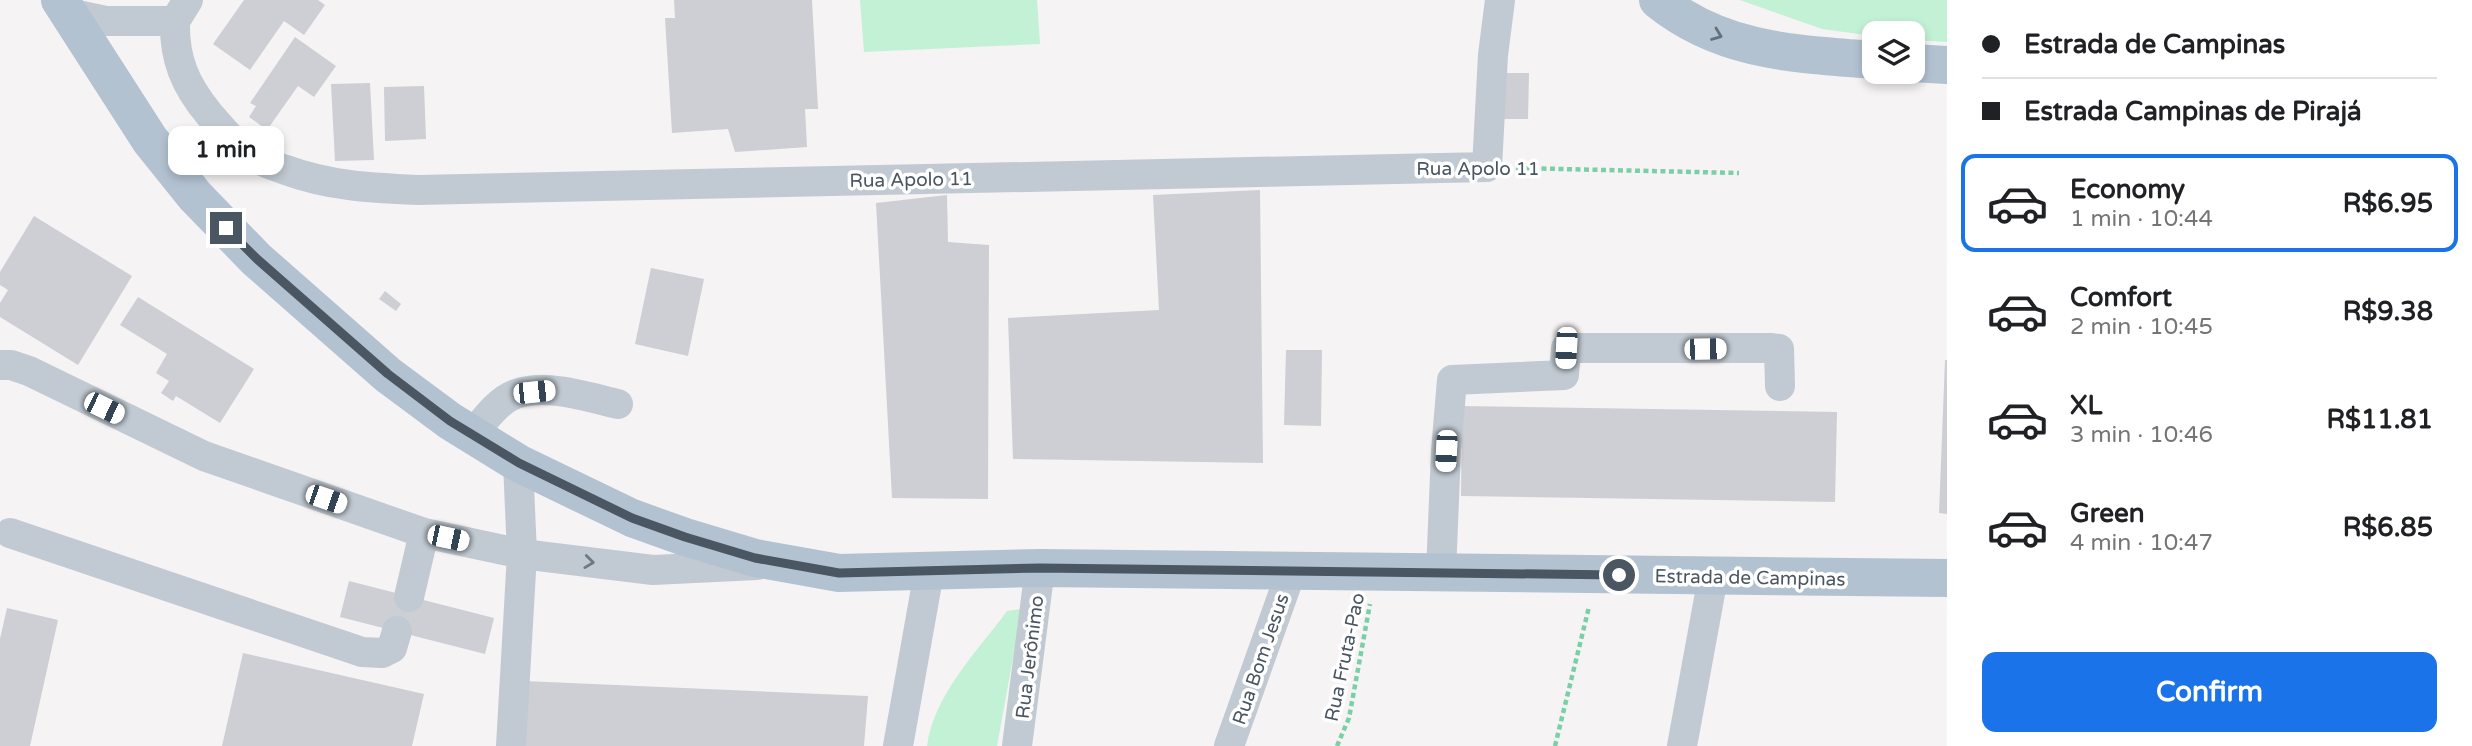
<!DOCTYPE html>
<meta charset="utf-8">
<style>
:root{--surface:#fff;--page:#f6f6f6;--text:#202124;--muted:#757577;--line:#e0e0e0;--accent:#1a73e8}
body{margin:0;font-family:"Varela Round",sans-serif;background:var(--page);color:var(--text);height:100vh;display:flex;flex-direction:column;font-size:26px;white-space:nowrap}
*{box-sizing:border-box;margin:0}
p{font-size:23px;color:var(--muted)}
.icon{flex:none;width:38px;height:38px;fill:none;stroke:currentColor;stroke-width:2;stroke-linecap:round;stroke-linejoin:round}
.map{position:relative;flex:1;overflow:hidden}
.side{display:flex;flex-direction:column;background:var(--surface);width:525px}
.side>*{flex:none}
.hud{display:grid;align-content:center;height:154px;padding:0 35px;background:var(--surface)}
.buttons{position:absolute;left:1862px;top:21px;display:grid;gap:14px}
.buttons a{display:grid;place-items:center;width:63px;height:63px;border-radius:14px;background:var(--surface);box-shadow:0 4px 10px #0003;font-size:35px}
.end{position:absolute;width:32px;height:32px;margin:-16px;border:9px solid #4a5661;background:#fff;box-shadow:0 0 0 4px #fff}
.from{border-radius:50%}
.bubble{position:absolute;height:49px;border-radius:14px;background:var(--surface);box-shadow:0 4px 10px #0003;font-size:23px;font-weight:700;line-height:49px;text-align:center}
.car{position:absolute;width:21px;height:42px;margin:-21px -10px;border-radius:9px;box-shadow:0 0 5px 2px #0007;background:linear-gradient(#fff 24%,#345 0 40%,#fff 0 76%,#345 0 86%,#fff 0)}
.hud b{display:flex;align-items:center;gap:24px;height:66px;font-size:26px}
.hud b+b{border-top:2px solid var(--line)}
.hud i{width:18px;height:18px;background:var(--text)}
ul{padding:0;list-style:none}
li{display:flex;align-items:center;gap:21px;height:98px;margin:0 14px 10px;padding:0 21px;border:4px solid transparent;border-radius:14px}
li div{flex:1}
li b{display:block;font-size:26px}
li em{font-style:normal;font-weight:700}
li.active{border-color:var(--accent)}
li>.icon{width:63px;height:63px;stroke-width:1.5}
.action{display:flex;gap:14px;margin-top:auto;padding:14px 35px}
.action a{flex:1;height:80px;border-radius:14px;background:var(--accent);color:#fff;font-size:28px;font-weight:700;line-height:80px;text-align:center}
main{display:flex;flex:1;min-height:0}
.map>svg:first-child{display:block}
.green{fill:#c3f1d5}
.building{fill:#cdcfd5}
.lines{fill:none;stroke-linecap:round;stroke-linejoin:round}
.path{stroke:#7ad0a6;stroke-width:4.5;stroke-dasharray:5 3.5;stroke-linecap:butt}
.minor{stroke:#c1cad2;stroke-width:30}
.major{stroke:#b3c2d1;stroke-width:38}
.oneway{stroke:#64717d}
.oneway2{stroke:#6e7983}
.route{stroke:#4a5661;stroke-width:9}
.labels{text-anchor:middle;stroke-width:7;stroke-linejoin:round;paint-order:stroke}
.street-label{font-size:19px;fill:#4a5661;stroke:#fff}
</style>
<main>
<div class="map">
<svg width="1947" height="746" viewBox="0 0 1947 746">
<rect width="100%" height="100%" fill="#f5f3f3"/>
<g class="green">
<path d="M860 0H1037L1040 44 864 52Z"/>
<path d="M1740 0H1947V42L1913 40V33H1874V36L1822 29Z"/>
<path d="M1022 609 997 746H927C934 694 977 652 1007 611Z"/>
</g>
<g class="building">
<path d="M244 0H318L325 5 304 35 284 21 250 70 213 44Z"/>
<path d="M674 0H812L818 109H805L807 147 735 152 728 129 672 133 665 18H675Z"/>
<path d="M295 37 336 66 314 97 298 86 267 130 249 117 256 106 250 103Z"/>
<path d="M1504 73H1529L1528 119H1503Z"/>
<path d="M370 83 374 160 335 161 331 84Z"/>
<path d="M424 86 426 139 385 141 384 87Z"/>
<path d="M1260 190 1263 463 1013 459 1008 318 1159 310 1153 195Z"/>
<path d="M947 195 948 242 989 245 988 499 892 498 876 203Z"/>
<path d="M34 216 132 276 78 365 0 317V303L8 290 0 285V272Z"/>
<path d="M651 268 704 279 688 356 635 344Z"/>
<path d="M385 291 401 304 396 311 379 299Z"/>
<path d="M138 297 254 369 220 423 176 396 173 401 161 393 169 381 156 373 167 354 120 325Z"/>
<path d="M1286 350H1322L1321 426 1284 425Z"/>
<path d="M1945 360H1947V514L1939 513Z"/>
<path d="M1462 406 1837 412 1835 502 1461 496Z"/>
<path d="M349 581 494 618 485 654 340 617Z"/>
<path d="M7 608 58 620 30 746H0V639Z"/>
<path d="M243 653 424 694 412 746H222Z"/>
<path d="M524 681 868 696 864 746H521Z"/>
</g>
<g class="lines">
<g class="path">
<path d="M1516 168 1739 173"/>
<path d="M1337 746 1349 718 1370 604"/>
<path d="M1555 746 1589 607"/>
</g>
<g class="minor">
<path d="M68 13 106 21H175L188 0"/>
<path d="M175 21C174 59 185 85 209 114 221 128 232 142 247 153 258 161 272 165 286 170 329 186 372 188 418 190L1487 167 1493 55 1500 0"/>
<path d="M0 365H11L29 371 204 456 424 533 522 554 653 570 757 565"/>
<path d="M472 435C484 421 498 400 516 394 546 383 588 397 618 404"/>
<path d="M10 533 362 652 382 653 392 648 397 631"/>
<path d="M1441 573 1446 451 1452 380 1564 375 1566 348H1770L1779 349 1780 386"/>
<path d="M409 597 424 533"/>
<path d="M511 746 522 554 518 463"/>
<path d="M898 746 929 572"/>
<path d="M1017 746 1040 568"/>
<path d="M1229 746 1291 572"/>
<path d="M1682 746 1713 577"/>
</g>
<g class="major">
<path d="M60 0 150 140 195 196 256 259 388 375 450 421 518 463 632 518 685 537 755 558 839 573 1040 568 1947 578"/>
<path d="M1658 0C1722 52 1796 54 1874 60"/>
<path d="M1913 63 1947 65"/>
</g>
</g>
<defs><path id="oneway-chevron" d="M-2-3.5L2.5 0L-2 3.5" fill="none" stroke-width="1.6" stroke-linecap="round" stroke-linejoin="round" transform="scale(1.75)"/></defs>
<use class="oneway" href="#oneway-chevron" transform="translate(1717 35) rotate(21)"/>
<use class="oneway2" href="#oneway-chevron" transform="translate(589 562) rotate(7)"/>
<g class="lines">
<path class="route" d="M226 228 257 259 388 374 450 421 519 463 632 518 685 537 755 558 839 573 1040 568 1619 575"/>
</g>
<g class="labels">
<g class="street-label">
<text x="1478" y="175">Rua Apolo 11</text>
<text transform="translate(911 179) rotate(-1)" y="7">Rua Apolo 11</text>
<text transform="translate(1750 577) rotate(1)" y="7">Estrada de Campinas</text>
<text transform="translate(1029 657) rotate(-83)" y="7">Rua Jerônimo</text>
<text transform="translate(1344 657) rotate(-78)" y="7">Rua Fruta-Pao</text>
<text transform="translate(1260 659) rotate(-71)" y="7">Rua Bom Jesus</text>
</g>
</g>
</svg>
<div class="buttons">
<a><svg class="icon" aria-label="layers" viewBox="0 0 24 24"><path d="M12 4l9 5-9 5-9-5zM3 14l9 5 9-5"/></svg></a>
</div>
<i class="end from" style="left:1619px;top:575px"></i>
<i class="end" style="left:226px;top:228px"></i>
<div class="bubble" style="left:168px;top:126px;width:116px">1 min</div>
<i class="car" style="left:1566px;top:348px;rotate:183deg"></i>
<i class="car" style="left:1705px;top:349px;rotate:89deg"></i>
<i class="car" style="left:534px;top:392px;rotate:84deg"></i>
<i class="car" style="left:104px;top:408px;rotate:116deg"></i>
<i class="car" style="left:1446px;top:451px;rotate:183deg"></i>
<i class="car" style="left:326px;top:499px;rotate:109deg"></i>
<i class="car" style="left:448px;top:538px;rotate:102deg"></i>
</div>
<section class="side">
<div class="hud">
<b><i class="from"></i>Estrada de Campinas</b>
<b><i></i>Estrada Campinas de Pirajá</b>
</div>
<ul>
<li class="active"><svg class="icon" aria-label="car" viewBox="0 0 24 24"><path d="M5 17H2v-5l4-1 3-4h7l3 4 3 1v5h-3M9 17h6M6 11h13"/><circle cx="7" cy="17" r="2"/><circle cx="17" cy="17" r="2"/></svg><div><b>Economy</b><p>1 min · 10:44</p></div><em>R$6.95</em></li>
<li><svg class="icon" aria-label="car" viewBox="0 0 24 24"><path d="M5 17H2v-5l4-1 3-4h7l3 4 3 1v5h-3M9 17h6M6 11h13"/><circle cx="7" cy="17" r="2"/><circle cx="17" cy="17" r="2"/></svg><div><b>Comfort</b><p>2 min · 10:45</p></div><em>R$9.38</em></li>
<li><svg class="icon" aria-label="car" viewBox="0 0 24 24"><path d="M5 17H2v-5l4-1 3-4h7l3 4 3 1v5h-3M9 17h6M6 11h13"/><circle cx="7" cy="17" r="2"/><circle cx="17" cy="17" r="2"/></svg><div><b>XL</b><p>3 min · 10:46</p></div><em>R$11.81</em></li>
<li><svg class="icon" aria-label="car" viewBox="0 0 24 24"><path d="M5 17H2v-5l4-1 3-4h7l3 4 3 1v5h-3M9 17h6M6 11h13"/><circle cx="7" cy="17" r="2"/><circle cx="17" cy="17" r="2"/></svg><div><b>Green</b><p>4 min · 10:47</p></div><em>R$6.85</em></li>
</ul>
<div class="action"><a>Confirm</a></div>
</section>
</main>
